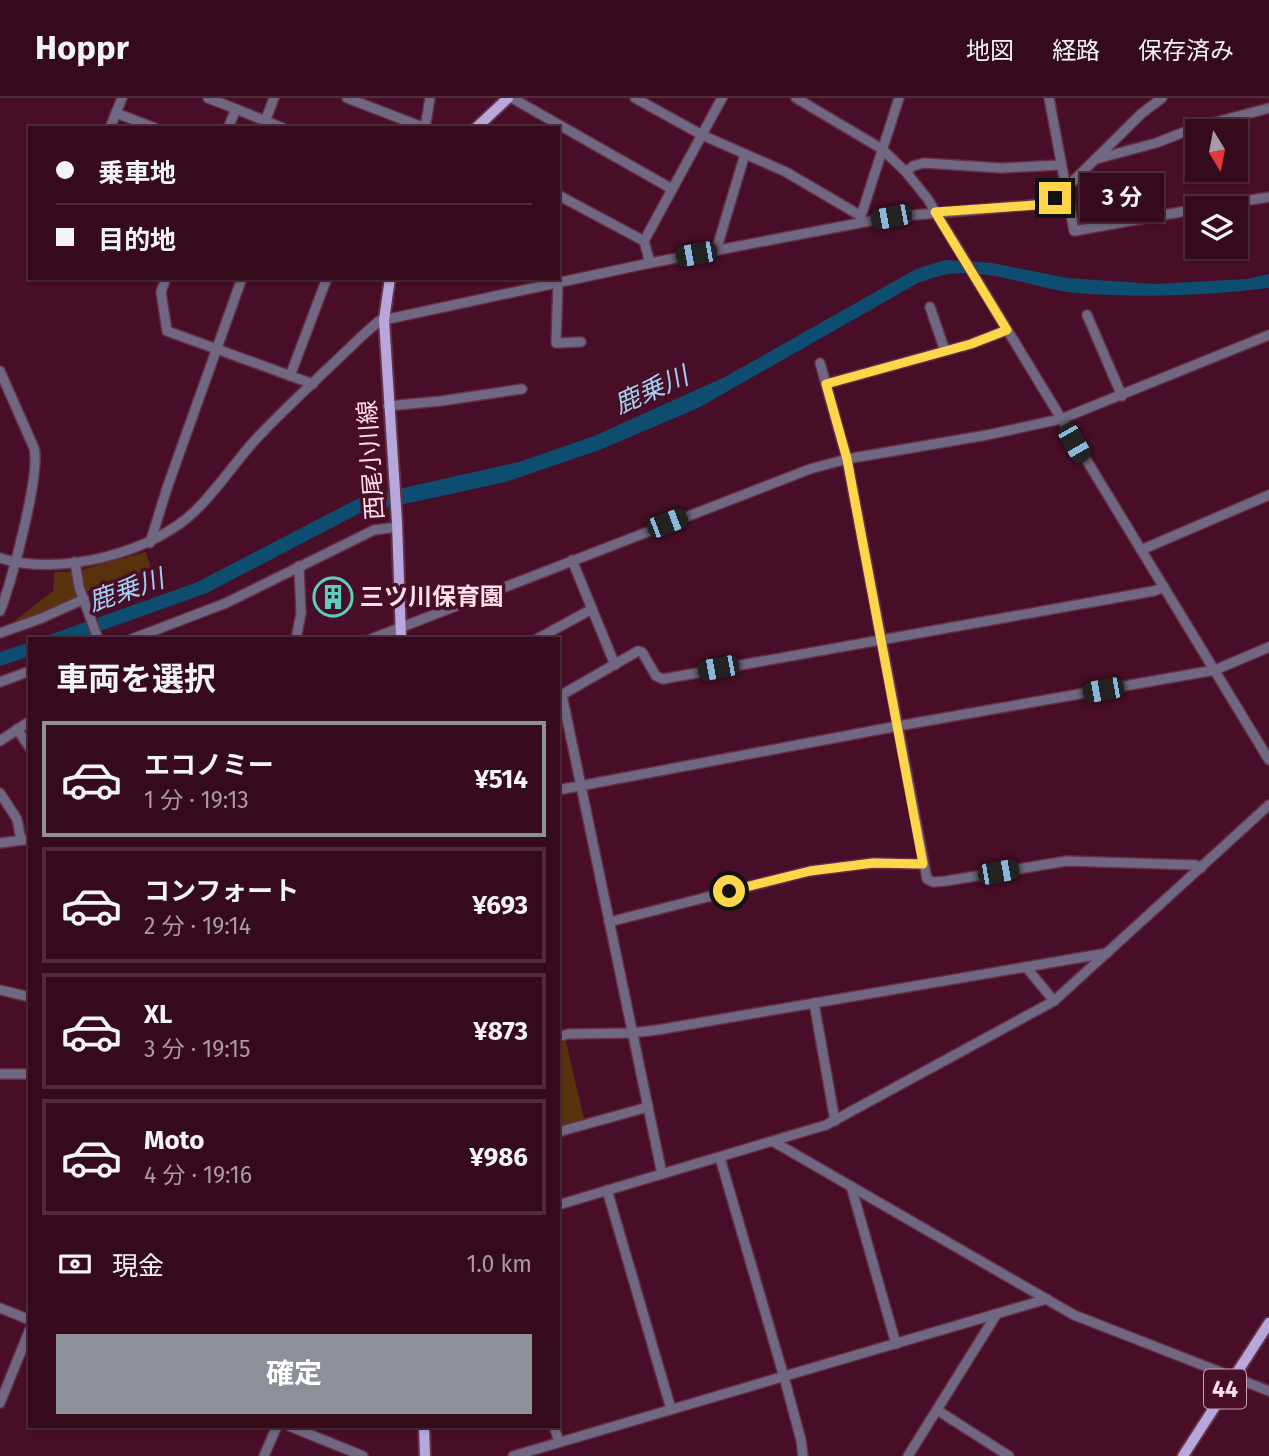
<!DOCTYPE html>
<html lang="ja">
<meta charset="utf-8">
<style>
:root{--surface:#360a1d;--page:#3d1326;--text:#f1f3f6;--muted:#aa9aa4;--line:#502b3b;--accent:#8c9099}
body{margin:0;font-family:"Fira Sans","Noto Sans JP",sans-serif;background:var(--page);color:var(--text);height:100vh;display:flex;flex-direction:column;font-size:26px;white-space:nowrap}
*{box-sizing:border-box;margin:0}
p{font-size:23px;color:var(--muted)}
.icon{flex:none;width:38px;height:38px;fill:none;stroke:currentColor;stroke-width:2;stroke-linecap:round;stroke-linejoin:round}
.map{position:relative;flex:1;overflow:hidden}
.panel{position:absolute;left:28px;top:539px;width:532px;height:791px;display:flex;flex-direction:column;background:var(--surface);border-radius:0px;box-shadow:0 2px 5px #0004,0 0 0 2px var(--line)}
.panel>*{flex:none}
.top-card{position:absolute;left:28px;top:28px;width:532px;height:154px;border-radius:0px;box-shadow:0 2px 5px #0004,0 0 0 2px var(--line);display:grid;align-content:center;height:154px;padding:0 28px;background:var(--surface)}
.needle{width:46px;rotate:170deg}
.controls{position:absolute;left:1185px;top:21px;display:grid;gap:14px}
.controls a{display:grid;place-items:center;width:63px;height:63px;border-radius:0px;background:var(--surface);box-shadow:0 2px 5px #0004,0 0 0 2px var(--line);font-size:35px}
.end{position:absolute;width:32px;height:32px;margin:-16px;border:9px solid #ffd54a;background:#111;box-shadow:0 0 0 4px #111}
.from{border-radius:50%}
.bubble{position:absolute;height:49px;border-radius:0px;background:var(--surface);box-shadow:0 2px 5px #0004,0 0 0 2px var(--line);font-size:23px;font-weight:700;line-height:49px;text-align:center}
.car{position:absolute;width:21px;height:42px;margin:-21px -10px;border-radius:9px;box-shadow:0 0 5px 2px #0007;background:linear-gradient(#222 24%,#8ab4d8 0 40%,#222 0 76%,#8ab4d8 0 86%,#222 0)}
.top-card b{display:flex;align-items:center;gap:24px;height:66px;font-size:26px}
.top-card b+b{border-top:2px solid var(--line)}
.top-card i{width:18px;height:18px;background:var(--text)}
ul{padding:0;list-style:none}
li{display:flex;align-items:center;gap:21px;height:116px;margin:0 14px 10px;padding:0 14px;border:4px solid var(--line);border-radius:0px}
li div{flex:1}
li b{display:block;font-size:26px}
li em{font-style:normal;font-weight:700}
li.active{border-color:var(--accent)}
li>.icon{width:63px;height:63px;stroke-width:1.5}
h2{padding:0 28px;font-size:32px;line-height:84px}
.pay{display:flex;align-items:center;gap:18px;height:77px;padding:0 28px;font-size:26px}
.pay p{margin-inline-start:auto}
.primary-button{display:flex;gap:14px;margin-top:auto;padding:14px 28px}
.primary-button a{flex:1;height:80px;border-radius:0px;background:var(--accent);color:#fff;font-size:28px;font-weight:700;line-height:80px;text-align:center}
header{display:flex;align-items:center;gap:42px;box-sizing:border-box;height:98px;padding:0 35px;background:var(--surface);border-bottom:2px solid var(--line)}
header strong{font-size:33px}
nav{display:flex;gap:38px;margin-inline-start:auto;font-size:24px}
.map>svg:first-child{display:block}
.green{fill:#58310d}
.water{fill:#0d4d70}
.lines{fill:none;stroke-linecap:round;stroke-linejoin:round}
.minor-casing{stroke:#653046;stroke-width:12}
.major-casing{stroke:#653046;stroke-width:14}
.minor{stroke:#706882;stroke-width:9}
.major{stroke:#b8a7dc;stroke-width:10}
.route{stroke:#ffd54a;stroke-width:9}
.labels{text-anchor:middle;stroke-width:7;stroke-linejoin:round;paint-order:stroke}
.shield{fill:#480e27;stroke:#c8a1ae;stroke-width:2}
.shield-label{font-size:23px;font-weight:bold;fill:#ffe0e8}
.street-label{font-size:24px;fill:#ffe0e8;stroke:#480e27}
.poi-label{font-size:24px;font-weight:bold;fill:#ffe0e8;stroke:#480e27;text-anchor:start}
.water-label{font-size:26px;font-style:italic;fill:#a1d0f1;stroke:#480e27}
</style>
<header>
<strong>Hoppr</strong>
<nav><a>地図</a><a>経路</a><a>保存済み</a></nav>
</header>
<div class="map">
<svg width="1269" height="1358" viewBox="0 0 1269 1358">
<rect width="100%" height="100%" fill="#480e27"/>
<g class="green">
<path d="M146 454 152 473 85 494 80 472Z"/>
<path d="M54 474H72L77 496 75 500 43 517 7 529 53 493Z"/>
<path d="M565 940 585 1025 558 1032V942Z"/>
</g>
<g class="water">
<path d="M945 162 992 165 1067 180 1155 186 1247 181 1269 176V190C1205 198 1141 200 1076 195 1035 191 991 170 949 176 939 177 928 182 918 185L698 310 602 351 506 384 358 416 207 495 78 541H38L195 485 359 400 519 364 594 338 725 279 916 171Z"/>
<path d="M30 544V558L0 568V554Z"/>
</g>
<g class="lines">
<g class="minor-casing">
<g id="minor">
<path d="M208 0 236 11"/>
<path d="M347 0 425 30"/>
<path d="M512 0 672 91"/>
<path d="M635 0 702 37 786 74 861 118"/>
<path d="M796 0 882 51 906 74 927 100 1269 662"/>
<path d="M1049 0 1074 133 1197 111"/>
<path d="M116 15 155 30"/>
<path d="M266 21 274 0"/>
<path d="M110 30 122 0"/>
<path d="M228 30 236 11 283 30"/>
<path d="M425 30 430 0"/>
<path d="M1096 61 1156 45 1197 29 1269 10"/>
<path d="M906 74 913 68 924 65 1001 70 1060 67"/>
<path d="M558 97 644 143"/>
<path d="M1203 110 1269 99"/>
<path d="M862 123 861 118 899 0"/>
<path d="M718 152V146L745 56"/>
<path d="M650 165 644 143 722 0"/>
<path d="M166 180 161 194 167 233 313 286"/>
<path d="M558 185 556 245 581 244"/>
<path d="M930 209 945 253"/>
<path d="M1087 217 1122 298"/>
<path d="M820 265 847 361 927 781 933 784 946 783 1067 763 1196 767 1201 770"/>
<path d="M0 273 34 350C41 374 11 488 0 513"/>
<path d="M290 278 327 180"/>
<path d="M826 286 971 246 1007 232"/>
<path d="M388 308 441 303 522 291"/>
<path d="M150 445 167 390 242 180"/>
<path d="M1141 452 1269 397"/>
<path d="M0 460C59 479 155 455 198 410 219 389 236 363 256 341 290 305 327 272 363 237L379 223 650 165 891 119 1043 106 1060 96 1141 16 1162 0"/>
<path d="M572 462 615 567"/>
<path d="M75 464 79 489 98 541"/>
<path d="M0 535 42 520 84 501"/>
<path d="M132 541 226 505 374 432 397 429"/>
<path d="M296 541 301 515 299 468"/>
<path d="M371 541 810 371 847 361 987 337 1061 321 1269 237"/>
<path d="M537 541 592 511"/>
<path d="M0 584 30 573"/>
<path d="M562 597 662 1076"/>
<path d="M558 599 638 553 642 554 656 578 663 581 1154 493 1164 489"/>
<path d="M17 631 30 650"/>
<path d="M0 643 30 623"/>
<path d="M558 692 898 628 1215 572 1269 549"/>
<path d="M0 695 17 721 21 742"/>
<path d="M0 745 30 741"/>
<path d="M609 824 810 773 873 765 923 766"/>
<path d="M1026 869 1054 903"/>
<path d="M0 892 30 899"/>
<path d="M814 905 835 1023"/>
<path d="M558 939 568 936 631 935 657 932 1107 855"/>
<path d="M0 976H30"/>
<path d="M558 1034 648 1009"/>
<path d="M774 1044 1074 1217 1269 1293"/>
<path d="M720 1060 784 1279 801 1342 803 1358"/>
<path d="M851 1088 896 1246"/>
<path d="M607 1092 671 1311"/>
<path d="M558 1107 826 1027 1054 903 1269 707"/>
<path d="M0 1210 30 1222"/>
<path d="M0 1305 30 1231"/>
<path d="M937 1312 1009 1358"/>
<path d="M289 1328 363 1358"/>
<path d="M554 1328 559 1344"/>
<path d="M264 1358 277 1328"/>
<path d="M513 1358 1047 1201"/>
<path d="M908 1358 996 1217"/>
</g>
</g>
<g class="major-casing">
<g id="major">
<path d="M476 30 508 0"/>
<path d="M390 180 384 222 397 424 401 541"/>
<path d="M424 1328 425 1358"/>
<path d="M1183 1358 1269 1225"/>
</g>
</g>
<use href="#minor" class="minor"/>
<use href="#major" class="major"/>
</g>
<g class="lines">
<path class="route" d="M729 793 810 773 873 765 923 766 847 361 826 286 971 246 1007 232 935 114 1036 107 1055 100"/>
</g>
<defs>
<g id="building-ring" transform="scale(2.0125)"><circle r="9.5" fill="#480e27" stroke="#5dceb9" stroke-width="1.5"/><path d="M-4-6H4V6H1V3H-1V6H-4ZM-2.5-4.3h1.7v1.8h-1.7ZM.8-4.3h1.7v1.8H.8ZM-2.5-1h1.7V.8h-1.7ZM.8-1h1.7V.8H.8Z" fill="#5dceb9"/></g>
</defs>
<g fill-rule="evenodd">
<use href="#building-ring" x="333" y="499"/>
</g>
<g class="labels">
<rect class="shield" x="1204" y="1271.5" width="42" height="39" rx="5"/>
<g class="shield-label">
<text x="1225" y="1299">44</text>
</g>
<g class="street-label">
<text transform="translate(371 362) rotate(-94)" y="8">西尾小川線</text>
</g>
<g class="poi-label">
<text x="360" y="507">三ツ川保育園</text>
</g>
<g class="water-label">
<text transform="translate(651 292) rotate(-24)" y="9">鹿乗川</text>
<text transform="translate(126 492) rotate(-19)" y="9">鹿乗川</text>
</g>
</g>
</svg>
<div class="controls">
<a><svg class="needle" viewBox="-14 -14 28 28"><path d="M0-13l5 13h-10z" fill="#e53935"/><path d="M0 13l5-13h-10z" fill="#aa9aa4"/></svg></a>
<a><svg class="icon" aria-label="layers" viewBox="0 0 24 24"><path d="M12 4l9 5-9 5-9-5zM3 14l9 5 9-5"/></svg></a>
</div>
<i class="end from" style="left:729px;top:793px"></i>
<i class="end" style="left:1055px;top:100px"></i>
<div class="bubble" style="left:1080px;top:75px;width:84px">3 分</div>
<i class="car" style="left:891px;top:119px;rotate:259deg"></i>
<i class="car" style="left:696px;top:156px;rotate:260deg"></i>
<i class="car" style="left:1074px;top:345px;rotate:150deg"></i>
<i class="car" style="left:667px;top:425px;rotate:69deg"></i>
<i class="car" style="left:718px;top:570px;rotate:259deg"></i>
<i class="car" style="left:1103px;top:592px;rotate:260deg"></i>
<i class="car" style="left:998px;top:774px;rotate:80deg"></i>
<div class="top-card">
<b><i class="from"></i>乗車地</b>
<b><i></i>目的地</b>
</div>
<section class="panel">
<h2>車両を選択</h2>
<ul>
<li class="active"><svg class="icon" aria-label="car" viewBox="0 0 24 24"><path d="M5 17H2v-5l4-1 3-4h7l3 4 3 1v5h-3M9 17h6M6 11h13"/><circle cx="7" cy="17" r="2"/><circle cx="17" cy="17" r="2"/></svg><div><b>エコノミー</b><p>1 分 · 19:13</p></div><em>¥514</em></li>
<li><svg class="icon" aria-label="car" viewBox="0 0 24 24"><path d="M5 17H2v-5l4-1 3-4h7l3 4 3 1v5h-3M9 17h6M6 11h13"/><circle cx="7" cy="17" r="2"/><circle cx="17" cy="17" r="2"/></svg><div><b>コンフォート</b><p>2 分 · 19:14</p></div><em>¥693</em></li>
<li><svg class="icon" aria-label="car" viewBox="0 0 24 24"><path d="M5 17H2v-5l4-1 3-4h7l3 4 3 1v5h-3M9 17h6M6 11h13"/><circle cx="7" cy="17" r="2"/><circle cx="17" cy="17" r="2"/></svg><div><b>XL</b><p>3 分 · 19:15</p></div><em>¥873</em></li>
<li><svg class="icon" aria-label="car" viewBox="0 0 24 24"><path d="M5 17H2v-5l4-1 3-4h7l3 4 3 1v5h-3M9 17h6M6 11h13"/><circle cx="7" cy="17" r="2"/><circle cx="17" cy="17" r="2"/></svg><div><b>Moto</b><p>4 分 · 19:16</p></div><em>¥986</em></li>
</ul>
<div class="pay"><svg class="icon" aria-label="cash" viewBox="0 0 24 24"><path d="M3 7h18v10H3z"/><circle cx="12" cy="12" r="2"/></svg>現金<p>1.0 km</p></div>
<div class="primary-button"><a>確定</a></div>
</section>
</div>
